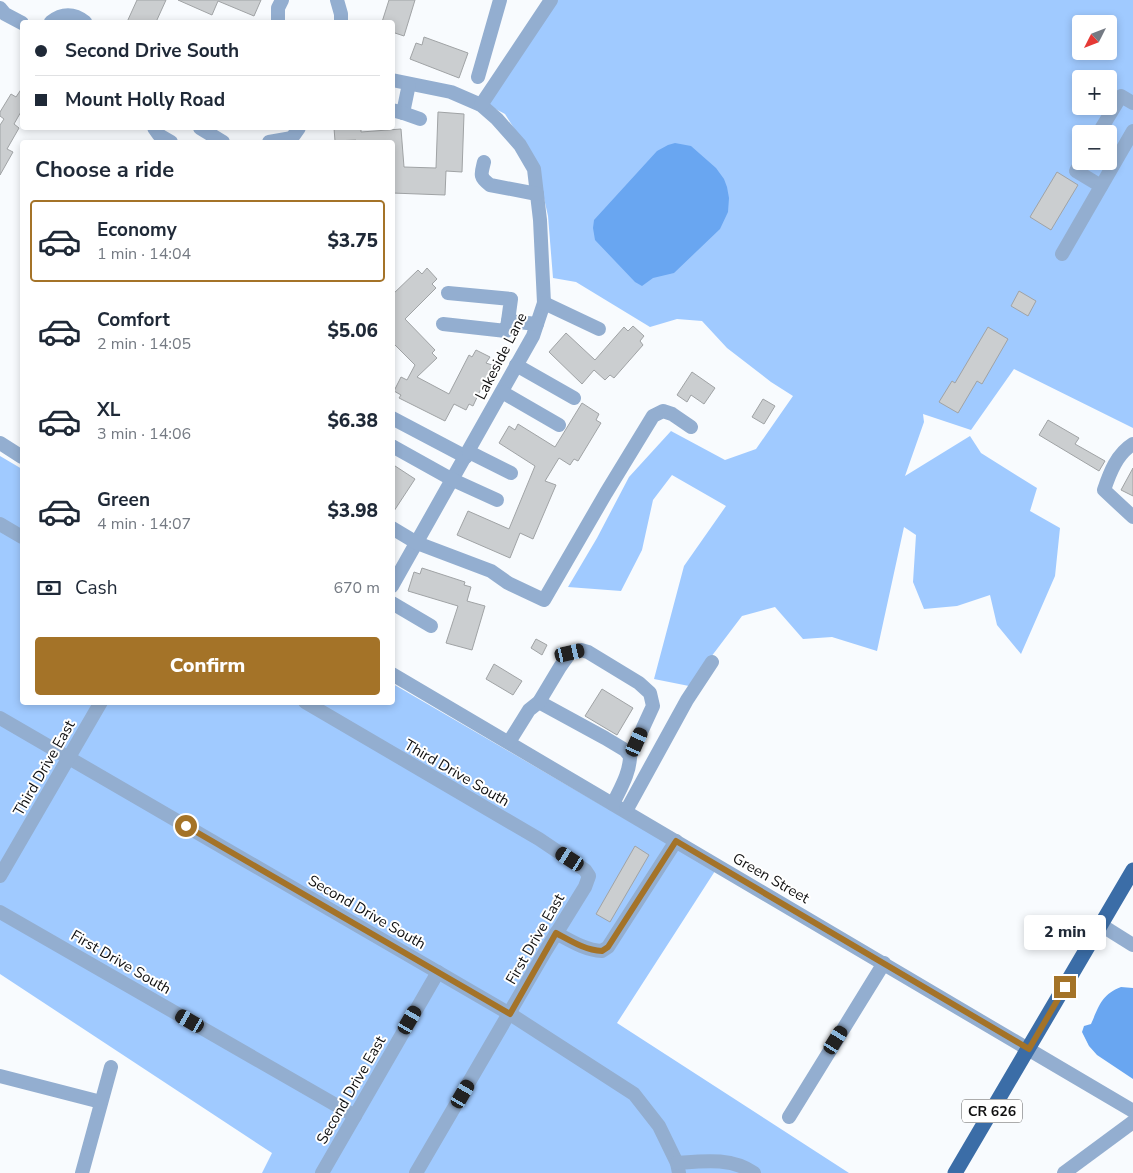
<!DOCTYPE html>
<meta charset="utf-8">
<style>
:root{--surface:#fff;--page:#f2f2f3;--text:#1f2937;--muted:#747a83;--line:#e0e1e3;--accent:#a47328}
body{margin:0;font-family:"Nunito Sans",sans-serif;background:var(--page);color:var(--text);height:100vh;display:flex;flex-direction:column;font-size:19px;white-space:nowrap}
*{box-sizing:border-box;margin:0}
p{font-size:16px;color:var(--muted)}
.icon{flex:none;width:28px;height:28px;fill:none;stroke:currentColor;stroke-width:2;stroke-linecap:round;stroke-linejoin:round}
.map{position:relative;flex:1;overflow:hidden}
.sheet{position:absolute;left:20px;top:140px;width:375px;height:565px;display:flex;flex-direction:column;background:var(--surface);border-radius:5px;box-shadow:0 2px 8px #0003}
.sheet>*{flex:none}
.guide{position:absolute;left:20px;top:20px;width:375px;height:110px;border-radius:5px;box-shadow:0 2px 8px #0003;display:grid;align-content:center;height:110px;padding:0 15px;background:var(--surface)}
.needle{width:32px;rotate:228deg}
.tools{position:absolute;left:1072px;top:15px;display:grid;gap:10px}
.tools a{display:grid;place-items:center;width:45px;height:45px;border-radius:5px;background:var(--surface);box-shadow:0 2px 8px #0003;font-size:25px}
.end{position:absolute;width:22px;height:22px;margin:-11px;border:6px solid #a47328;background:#fff;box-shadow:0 0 0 2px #fff}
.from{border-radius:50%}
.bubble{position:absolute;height:35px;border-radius:5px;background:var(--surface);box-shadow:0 2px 8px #0003;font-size:16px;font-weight:800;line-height:35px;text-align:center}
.car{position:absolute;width:15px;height:30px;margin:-15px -8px;border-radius:6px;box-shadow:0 0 4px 1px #0007;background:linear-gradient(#222 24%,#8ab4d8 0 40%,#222 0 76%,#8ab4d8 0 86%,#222 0)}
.guide b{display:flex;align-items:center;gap:18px;height:48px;font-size:19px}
.guide b+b{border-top:1px solid var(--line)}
.guide i{width:12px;height:12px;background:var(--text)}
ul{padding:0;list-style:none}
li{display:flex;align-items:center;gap:15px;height:82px;margin:0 10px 8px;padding:0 5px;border:2px solid transparent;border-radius:5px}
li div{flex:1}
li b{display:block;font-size:19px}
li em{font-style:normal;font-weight:800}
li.selected{border-color:var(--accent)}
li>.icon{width:45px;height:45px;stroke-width:1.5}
h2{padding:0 15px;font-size:22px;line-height:60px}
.pay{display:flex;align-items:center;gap:12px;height:55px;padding:0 15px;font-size:19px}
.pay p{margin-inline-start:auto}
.cta{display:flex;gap:10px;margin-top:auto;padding:10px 15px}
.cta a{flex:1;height:58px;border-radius:5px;background:var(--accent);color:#fff;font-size:20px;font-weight:800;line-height:58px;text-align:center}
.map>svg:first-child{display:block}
.green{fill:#a0caff;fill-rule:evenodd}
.water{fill:#69a6f1}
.building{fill:#cbced0;stroke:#a0a3a5}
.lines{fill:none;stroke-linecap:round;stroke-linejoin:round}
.minor{stroke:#93aed0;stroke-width:14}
.major{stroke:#3b6da7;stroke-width:15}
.route{stroke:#a47328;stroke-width:6}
.labels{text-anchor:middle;stroke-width:4;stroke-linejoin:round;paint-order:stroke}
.shield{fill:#fff;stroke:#585858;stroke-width:1}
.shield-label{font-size:14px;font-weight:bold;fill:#101011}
.street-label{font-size:15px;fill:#101011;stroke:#fff}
</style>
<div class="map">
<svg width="1133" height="1173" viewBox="0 0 1133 1173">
<rect width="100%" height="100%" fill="#f8fbfe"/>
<g class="green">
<path d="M556 0H1133V428L1014 369 971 430 923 414 924 422 905 476 970 436 981 453 1037 488 1030 511 1060 528 1055 576 1021 654 997 625 990 595 957 606 924 609 913 582 916 535 904 527 877 651 832 637 803 639 775 607 742 616 689 686 654 679 684 566 726 506 672 475 653 500 642 550 621 591 568 587 597 538 629 477 671 431 725 460 756 449 793 396 771 382 727 348 702 321 677 319 650 327 576 282 553 278 548 216 536 163 505 114 488 105ZM1081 24H1109V51H1081ZM1081 79H1109V106H1081ZM1081 134H1109V161H1081Z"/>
<path d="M0 456 22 469V702H392L393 684 715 871 617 1023 849 1173H262L272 1153 0 974Z"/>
</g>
<g class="water">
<path d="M675 143 691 146 716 168 724 179 727 187 729 198 728 212 720 229 674 273 653 278 642 286 635 282 595 240 593 228 594 220 657 151 668 145Z"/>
<path d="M1121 987 1133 988V1079L1097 1055 1089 1046 1082 1032 1084 1026 1091 1024C1099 1006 1102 994 1121 987Z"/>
</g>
<g class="building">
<path d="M137 0H166L156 22H127Z"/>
<path d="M178 0H261L254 16 218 1 212 15Z"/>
<path d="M389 0H415L404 36 392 32V22H382Z"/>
<path d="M424 37 468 53 459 78 410 59 416 43 422 45Z"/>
<path d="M22 88V110L14 124 19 128 7 149 13 152 0 175V125L4 119 0 116V112L11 94 16 97Z"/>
<path d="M438 112 464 114 462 172 446 171 445 195 392 193V142H356V140L335 141 334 128H361V132L401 129 404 167 436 168Z"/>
<path d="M1057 172 1078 185 1051 230 1030 217Z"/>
<path d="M427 268 437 279 432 284 436 288 405 319 435 350 432 353 437 358 417 377 449 394 469 355 472 357 476 350 490 357 486 363 492 365 473 406 469 404 466 410 454 404 445 421 399 398 401 395 394 391 401 377 407 380 415 365 392 342V295L418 270 422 274Z"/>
<path d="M1019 291 1036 301 1028 316 1011 306Z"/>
<path d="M633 326 644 336 640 341 643 345 614 378 610 375 605 380 594 370 582 384 549 352 566 333 595 360 624 327 628 331Z"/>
<path d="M988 327 1008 339 982 384 977 381 958 413 939 402 952 381 955 383Z"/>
<path d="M692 372 715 388 704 404 691 395 687 402 677 395Z"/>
<path d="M763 399 775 406 764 424 752 417Z"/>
<path d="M582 403 599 414 596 420 601 423 578 461 574 459 570 465 559 458 545 481 556 485 533 539 520 533 510 558 457 535 468 511 509 529 535 466 499 443 509 426 515 430 518 424 555 447Z"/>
<path d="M1048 420 1079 438 1075 444 1105 461 1099 471 1039 435Z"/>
<path d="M392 464 415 479 392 514Z"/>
<path d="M1133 468V496L1121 490Z"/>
<path d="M422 568 465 582 464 585 471 587 467 601 485 606 472 650 446 643 458 606 408 591 414 572 420 574Z"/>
<path d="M536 639 547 645 542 655 531 648Z"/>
<path d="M494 664 522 681 513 695 486 679Z"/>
<path d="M602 689 633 708 617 735 585 716Z"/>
<path d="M635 846 649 855 610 922 596 914Z"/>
</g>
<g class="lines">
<g class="minor">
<path d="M337 0 341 14V22"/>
<path d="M0 8 5 14 22 23"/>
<path d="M51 22C62 13 74 13 85 22"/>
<path d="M278 22V8L282 0"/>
<path d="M478 77 500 0"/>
<path d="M392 80 451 92 481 105 497 119 520 145 534 169 540 220 544 303 533 336 392 586"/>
<path d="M481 105 551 0"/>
<path d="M392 110 403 113 409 84"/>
<path d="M403 113 420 119"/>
<path d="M154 128 159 135 171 142"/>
<path d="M200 128 223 142"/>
<path d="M1098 134 1121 96 1133 103"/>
<path d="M269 142 292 138"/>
<path d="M289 142 299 128"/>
<path d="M1082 161 1076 171 1101 186"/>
<path d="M484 162C481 174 479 177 490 185L537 194"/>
<path d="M1062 254 1133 131"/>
<path d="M448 293 511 299 508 321"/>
<path d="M544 303 599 329"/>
<path d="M443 324 506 331 508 321 537 324"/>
<path d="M516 365 574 398"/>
<path d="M502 392 559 425"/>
<path d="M392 418 466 457"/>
<path d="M0 443 22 457"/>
<path d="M1133 444C1117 454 1110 472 1104 490L1133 517"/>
<path d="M392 446 453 480 497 500"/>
<path d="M469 452 511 473"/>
<path d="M0 524 22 537"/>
<path d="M392 528 417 543 491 571 508 583 544 600 606 493 653 416 663 411 672 414 691 427"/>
<path d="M392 603 431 626"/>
<path d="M392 674 1133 1111"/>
<path d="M305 702 539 839 585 870 589 876 585 887 546 950 416 1173"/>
<path d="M539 702 605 738 625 750 630 756C630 773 620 789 613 804"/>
<path d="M0 718 510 1014 634 1094 659 1126 677 1163 679 1173"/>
<path d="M509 742 529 710 539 702 560 667 570 653 581 650 588 652 639 683 650 693 653 706 630 756"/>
<path d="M626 811 687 700 712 662"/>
<path d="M0 876 101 702"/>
<path d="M0 912 355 1116"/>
<path d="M1101 925 1133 945"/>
<path d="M556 933C571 941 585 950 602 951L608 947 676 841"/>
<path d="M0 1076 101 1102"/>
<path d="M789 1117 884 963"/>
<path d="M677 1163C703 1161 731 1157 754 1173"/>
<path d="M82 1173 111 1067"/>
<path d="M322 1173 438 972"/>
<path d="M1064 1173 1133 1122"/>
</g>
<path class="major" d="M955 1173 1133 870"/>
</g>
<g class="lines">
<path class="route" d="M186 826 510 1014 556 933C571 941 585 950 602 951L608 947 676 841 1029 1049 1065 987"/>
</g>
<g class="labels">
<rect class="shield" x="962" y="1099.5" width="60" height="23" rx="4"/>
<g class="shield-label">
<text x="992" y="1116">CR 626</text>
</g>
<g class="street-label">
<text transform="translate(501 356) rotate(-63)" y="5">Lakeside Lane</text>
<text transform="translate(44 768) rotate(-60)" y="5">Third Drive East</text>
<text transform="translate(457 773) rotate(30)" y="5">Third Drive South</text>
<text transform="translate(771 878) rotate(30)" y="5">Green Street</text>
<text transform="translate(367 912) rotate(30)" y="5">Second Drive South</text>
<text transform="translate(535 939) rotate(-60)" y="5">First Drive East</text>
<text transform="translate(121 962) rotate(30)" y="5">First Drive South</text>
<text transform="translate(351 1090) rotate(-60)" y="5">Second Drive East</text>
</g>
</g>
</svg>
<div class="tools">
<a><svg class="needle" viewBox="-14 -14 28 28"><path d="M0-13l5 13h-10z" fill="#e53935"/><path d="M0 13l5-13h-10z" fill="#747a83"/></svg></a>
<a>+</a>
<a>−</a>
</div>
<i class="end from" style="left:186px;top:826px"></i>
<i class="end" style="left:1065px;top:987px"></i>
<div class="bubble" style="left:1024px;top:915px;width:82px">2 min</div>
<i class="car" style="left:570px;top:653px;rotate:77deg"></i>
<i class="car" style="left:637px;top:742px;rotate:24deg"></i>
<i class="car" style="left:570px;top:859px;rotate:303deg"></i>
<i class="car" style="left:410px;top:1020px;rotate:30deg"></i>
<i class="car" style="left:190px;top:1021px;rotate:300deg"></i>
<i class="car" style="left:836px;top:1040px;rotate:32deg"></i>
<i class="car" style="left:463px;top:1094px;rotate:30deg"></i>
<div class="guide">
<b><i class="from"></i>Second Drive South</b>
<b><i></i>Mount Holly Road</b>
</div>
<section class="sheet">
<h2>Choose a ride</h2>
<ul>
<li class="selected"><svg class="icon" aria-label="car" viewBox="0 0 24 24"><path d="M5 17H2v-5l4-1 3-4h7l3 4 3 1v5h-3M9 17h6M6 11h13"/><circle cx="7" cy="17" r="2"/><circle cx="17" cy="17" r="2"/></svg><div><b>Economy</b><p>1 min · 14:04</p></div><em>$3.75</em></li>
<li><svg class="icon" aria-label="car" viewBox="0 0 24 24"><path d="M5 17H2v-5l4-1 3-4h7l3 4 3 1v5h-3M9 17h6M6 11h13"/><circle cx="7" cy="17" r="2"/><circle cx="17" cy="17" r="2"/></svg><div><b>Comfort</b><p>2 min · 14:05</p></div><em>$5.06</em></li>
<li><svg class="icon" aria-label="car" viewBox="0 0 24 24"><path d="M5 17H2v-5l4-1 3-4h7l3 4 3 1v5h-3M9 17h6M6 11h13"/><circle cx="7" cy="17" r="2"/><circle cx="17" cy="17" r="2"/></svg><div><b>XL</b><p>3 min · 14:06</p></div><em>$6.38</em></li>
<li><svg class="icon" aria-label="car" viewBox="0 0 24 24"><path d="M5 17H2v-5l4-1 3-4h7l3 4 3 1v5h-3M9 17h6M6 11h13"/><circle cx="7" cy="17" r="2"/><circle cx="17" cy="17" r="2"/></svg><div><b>Green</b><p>4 min · 14:07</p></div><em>$3.98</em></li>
</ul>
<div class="pay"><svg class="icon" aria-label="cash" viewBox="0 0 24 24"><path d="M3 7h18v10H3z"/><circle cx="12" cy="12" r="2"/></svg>Cash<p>670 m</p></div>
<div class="cta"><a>Confirm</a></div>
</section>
</div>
